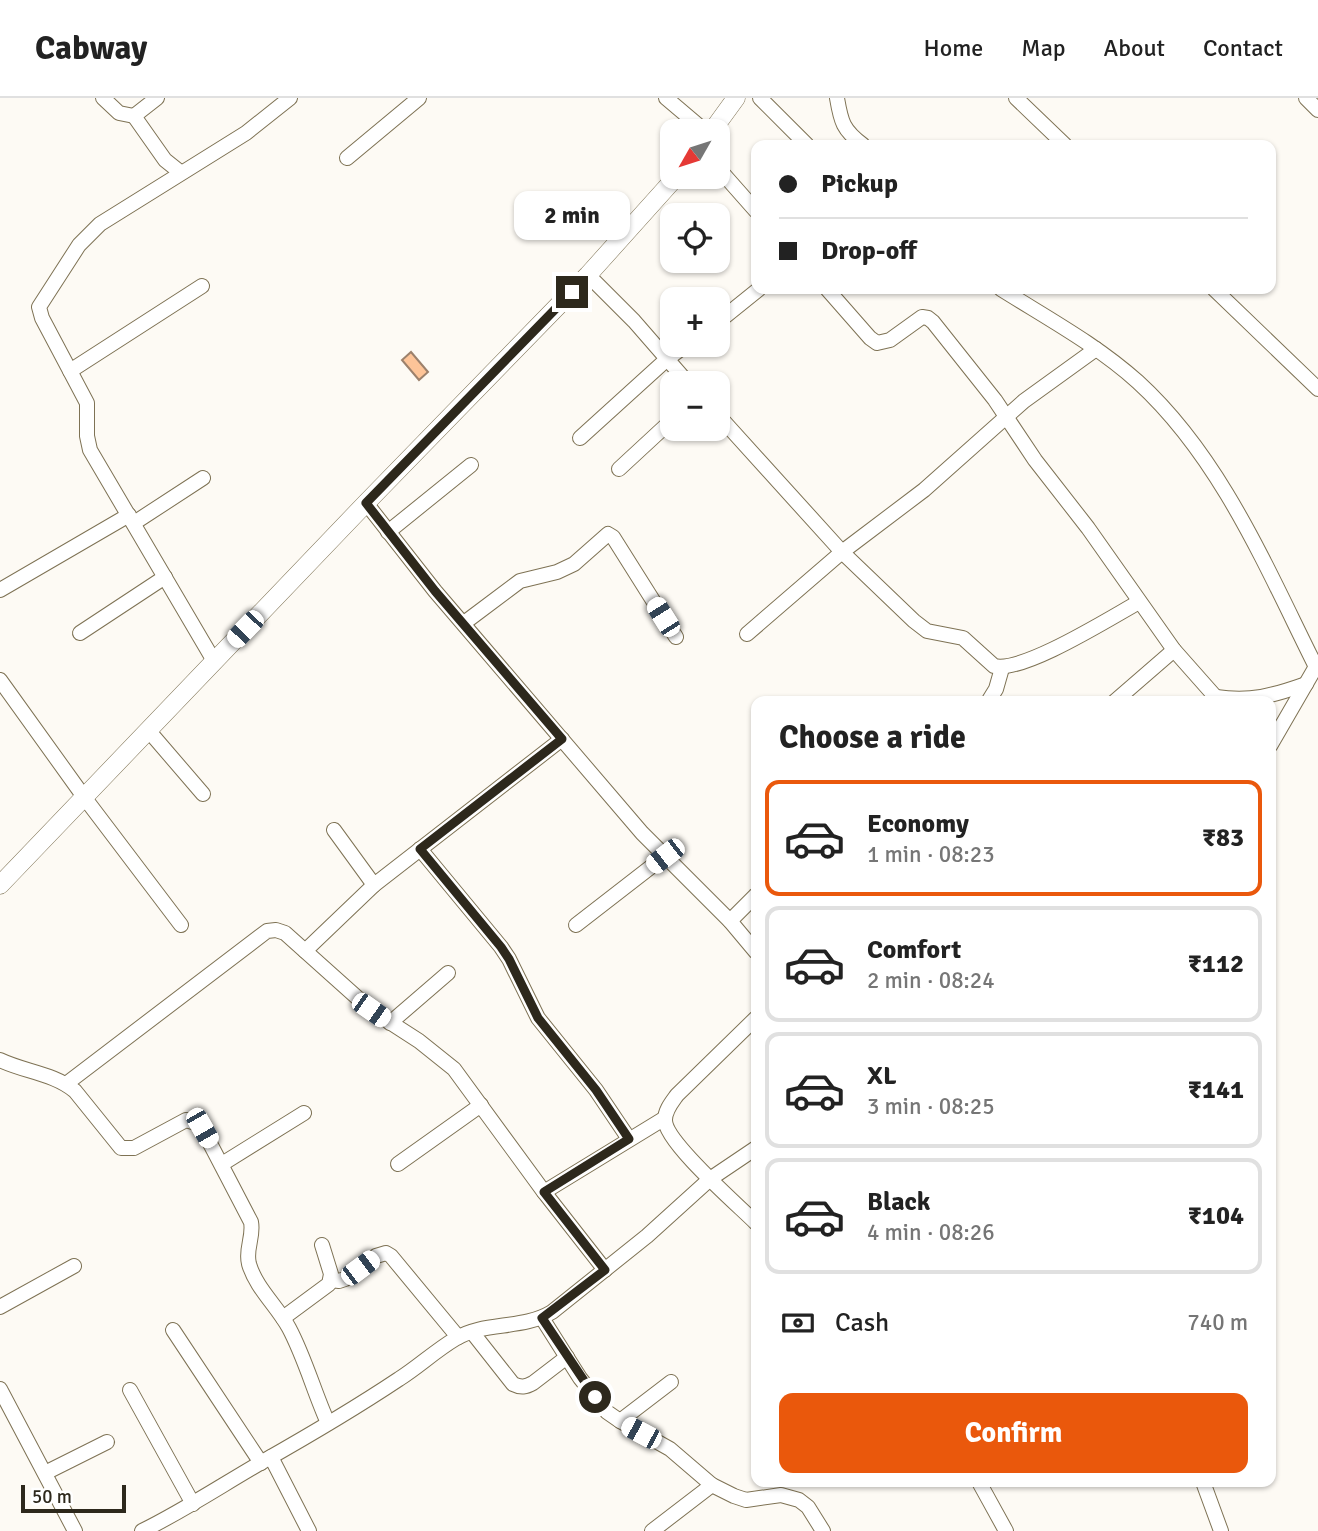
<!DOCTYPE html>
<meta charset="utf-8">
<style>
:root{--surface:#fff;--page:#f2f2f2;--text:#222;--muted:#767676;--line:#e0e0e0;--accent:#ea580c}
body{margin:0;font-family:Signika,sans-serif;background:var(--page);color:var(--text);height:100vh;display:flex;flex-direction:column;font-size:26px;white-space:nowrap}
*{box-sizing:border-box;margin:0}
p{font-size:23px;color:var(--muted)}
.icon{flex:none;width:38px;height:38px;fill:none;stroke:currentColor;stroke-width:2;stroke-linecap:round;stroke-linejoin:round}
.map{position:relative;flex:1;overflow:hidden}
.sheet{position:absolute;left:751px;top:598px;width:525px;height:791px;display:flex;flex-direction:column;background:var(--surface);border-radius:14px;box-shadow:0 2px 5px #0004}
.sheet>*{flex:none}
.guide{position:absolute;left:751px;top:42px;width:525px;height:154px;border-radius:14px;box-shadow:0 2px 5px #0004;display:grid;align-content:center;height:154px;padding:0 28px;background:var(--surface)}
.needle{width:46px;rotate:231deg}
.buttons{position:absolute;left:660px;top:21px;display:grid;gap:14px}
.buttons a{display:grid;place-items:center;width:70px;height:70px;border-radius:14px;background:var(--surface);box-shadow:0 2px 5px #0004;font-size:35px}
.scale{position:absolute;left:21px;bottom:18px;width:105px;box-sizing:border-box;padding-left:7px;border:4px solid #2d281c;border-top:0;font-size:19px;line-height:24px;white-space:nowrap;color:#2d281c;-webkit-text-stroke:5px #fff;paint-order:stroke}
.end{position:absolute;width:32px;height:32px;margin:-16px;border:9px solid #2d281c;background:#fff;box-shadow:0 0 0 4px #fff}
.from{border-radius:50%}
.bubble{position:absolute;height:49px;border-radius:14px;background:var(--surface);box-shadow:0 2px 5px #0004;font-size:23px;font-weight:800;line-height:49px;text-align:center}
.car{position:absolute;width:21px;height:42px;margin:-21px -10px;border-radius:9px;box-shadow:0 0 5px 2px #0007;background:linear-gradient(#fff 24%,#345 0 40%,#fff 0 76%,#345 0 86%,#fff 0)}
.guide b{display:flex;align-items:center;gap:24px;height:66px;font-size:26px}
.guide b+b{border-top:2px solid var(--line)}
.guide i{width:18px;height:18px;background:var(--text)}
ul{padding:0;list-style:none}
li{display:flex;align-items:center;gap:21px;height:116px;margin:0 14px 10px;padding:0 14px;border:4px solid var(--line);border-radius:14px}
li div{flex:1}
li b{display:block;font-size:26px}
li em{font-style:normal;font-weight:800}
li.current{border-color:var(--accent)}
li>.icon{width:63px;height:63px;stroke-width:1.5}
h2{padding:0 28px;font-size:32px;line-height:84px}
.pay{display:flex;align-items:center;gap:18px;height:77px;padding:0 28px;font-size:26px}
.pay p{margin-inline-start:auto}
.button{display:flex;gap:14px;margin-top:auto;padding:14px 28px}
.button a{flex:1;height:80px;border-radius:14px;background:var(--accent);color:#fff;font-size:28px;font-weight:800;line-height:80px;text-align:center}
header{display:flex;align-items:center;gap:42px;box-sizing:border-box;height:98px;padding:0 35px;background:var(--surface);border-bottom:2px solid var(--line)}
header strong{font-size:33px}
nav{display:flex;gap:38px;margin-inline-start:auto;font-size:24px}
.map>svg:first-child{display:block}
.building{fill:#fdc498;stroke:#9c816c;stroke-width:2}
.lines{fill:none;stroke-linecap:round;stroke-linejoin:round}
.minor-casing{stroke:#7e7254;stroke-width:16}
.major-casing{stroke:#7e7254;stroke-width:19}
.minor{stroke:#fff;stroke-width:14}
.major{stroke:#fff;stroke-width:18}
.route{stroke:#2d281c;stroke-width:9}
</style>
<header>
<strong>Cabway</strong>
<nav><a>Home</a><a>Map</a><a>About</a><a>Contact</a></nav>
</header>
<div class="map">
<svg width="1318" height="1433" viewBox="0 0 1318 1433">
<rect width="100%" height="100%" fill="#fdfaf4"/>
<path class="building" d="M411 254 428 274 419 282 402 262Z"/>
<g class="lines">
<g class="minor-casing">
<g id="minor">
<path d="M103 0 119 15 134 18"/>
<path d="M157 0 134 18 165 62 180 74"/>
<path d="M666 0 705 33"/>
<path d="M760 0 807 47"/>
<path d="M837 0C841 24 843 32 863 47"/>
<path d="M1016 0 1065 47"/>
<path d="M1306 0 1318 12"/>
<path d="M347 60 419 0"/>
<path d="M718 70 756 113"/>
<path d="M588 177 634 223 688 285"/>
<path d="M827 191 870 240 877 245 890 242 922 219 928 220 933 224 995 302 1035 362 1088 430 1174 552 1220 604"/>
<path d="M1001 191C1047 220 1097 247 1138 284 1221 360 1266 469 1316 569"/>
<path d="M1214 191 1318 291"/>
<path d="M718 224 759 191"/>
<path d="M70 273 202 188"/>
<path d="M718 317 842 454 914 523 927 533 963 540 994 568C1023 575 1110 520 1139 504"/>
<path d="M580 340 666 262 686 247"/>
<path d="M619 371 672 322"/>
<path d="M366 405 435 493 642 735 730 823 756 854"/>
<path d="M134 425 203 380"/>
<path d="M388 434 471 367"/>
<path d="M0 492 129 417"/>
<path d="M464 525 520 483 557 474 574 466 608 436 613 439 676 539"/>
<path d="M80 535 165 479"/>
<path d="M747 536 842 454 924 392 1024 303 1096 251"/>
<path d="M214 563 90 352 87 338V305L42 220 39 209 79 147 100 126 246 35 290 0"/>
<path d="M0 582 84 699 181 827"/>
<path d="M1216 599C1251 604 1272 598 1306 586"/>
<path d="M988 604 996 591 1002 570"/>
<path d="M1114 604 1174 552"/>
<path d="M148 632 203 696"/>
<path d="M1270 648 1318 565"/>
<path d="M334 732 374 787 562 641"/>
<path d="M420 751 501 849 509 861 538 920 596 992 629 1041"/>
<path d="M730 823 756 797"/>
<path d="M576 827 665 758"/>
<path d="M305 853 374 787"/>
<path d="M756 920 677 997C672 1004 665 1012 665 1022 665 1044 738 1107 756 1125"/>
<path d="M390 925 448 875"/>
<path d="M0 962C25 974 53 975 75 993L121 1050H134L186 1022 196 1025 202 1030 251 1124C254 1139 245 1151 249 1166 256 1190 277 1208 289 1230 305 1260 314 1294 328 1325"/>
<path d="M66 986 267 833 276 832 285 835 371 912 419 943 454 971 544 1094 605 1172"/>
<path d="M222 1066 304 1015"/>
<path d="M398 1066 481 1007"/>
<path d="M544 1094 665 1020"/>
<path d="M331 1182 339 1183 345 1181 376 1158 386 1155 391 1158 458 1239"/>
<path d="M0 1209 74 1168"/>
<path d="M283 1220 329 1186 331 1176 322 1147"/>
<path d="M542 1220 580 1280 607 1314 620 1323 670 1351 712 1387 734 1398 746 1402 781 1397 799 1402 808 1409 823 1433"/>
<path d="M173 1232 261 1365"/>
<path d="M472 1234 513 1286C521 1290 526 1289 533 1285L567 1259"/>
<path d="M0 1291 75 1433"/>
<path d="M130 1292 193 1406"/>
<path d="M620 1323 671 1284"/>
<path d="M271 1359 309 1433"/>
<path d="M45 1375 107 1344"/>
<path d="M979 1384 1006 1433"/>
<path d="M1203 1384 1221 1433"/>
<path d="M142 1433C183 1413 222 1387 262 1364 308 1338 354 1311 399 1281 418 1269 435 1253 455 1241 484 1223 522 1232 552 1214L647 1138 710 1081 756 1050"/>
<path d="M652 1433 712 1387"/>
</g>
</g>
<g class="major-casing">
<g id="major">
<path d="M712 33 736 0"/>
<path d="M0 787 366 405 588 177 676 79"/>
</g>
</g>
<use href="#minor" class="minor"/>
<use href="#major" class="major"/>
</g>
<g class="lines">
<path class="route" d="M572 194 366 405 435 493 562 641 420 751 501 849 509 861 538 920 596 992 629 1041 544 1094 605 1172 542 1220 595 1299"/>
</g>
</svg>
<div class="buttons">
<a><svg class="needle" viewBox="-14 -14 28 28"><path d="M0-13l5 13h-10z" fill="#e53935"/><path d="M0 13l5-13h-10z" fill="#767676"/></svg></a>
<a><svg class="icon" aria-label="locate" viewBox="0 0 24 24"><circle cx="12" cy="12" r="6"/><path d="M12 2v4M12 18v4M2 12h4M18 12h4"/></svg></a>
<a>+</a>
<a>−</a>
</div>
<div class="scale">50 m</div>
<i class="end from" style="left:595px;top:1299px"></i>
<i class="end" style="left:572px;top:194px"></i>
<div class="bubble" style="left:514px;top:93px;width:116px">2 min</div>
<i class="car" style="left:663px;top:519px;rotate:328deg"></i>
<i class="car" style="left:245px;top:531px;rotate:224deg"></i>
<i class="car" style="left:665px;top:758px;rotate:232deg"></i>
<i class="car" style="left:371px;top:912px;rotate:125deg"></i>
<i class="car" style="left:202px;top:1030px;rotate:150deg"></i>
<i class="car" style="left:360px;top:1170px;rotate:53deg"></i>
<i class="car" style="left:641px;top:1335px;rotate:298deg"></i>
<div class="guide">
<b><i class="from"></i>Pickup</b>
<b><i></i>Drop-off</b>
</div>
<section class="sheet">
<h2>Choose a ride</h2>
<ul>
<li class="current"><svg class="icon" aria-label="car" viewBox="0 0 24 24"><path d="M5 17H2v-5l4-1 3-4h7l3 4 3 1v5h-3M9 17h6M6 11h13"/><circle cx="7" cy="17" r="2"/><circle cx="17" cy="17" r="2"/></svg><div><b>Economy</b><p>1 min · 08:23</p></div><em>₹83</em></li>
<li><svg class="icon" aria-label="car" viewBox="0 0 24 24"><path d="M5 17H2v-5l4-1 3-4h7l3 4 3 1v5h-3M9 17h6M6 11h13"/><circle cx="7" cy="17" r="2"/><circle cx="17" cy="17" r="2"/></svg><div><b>Comfort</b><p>2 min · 08:24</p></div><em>₹112</em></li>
<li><svg class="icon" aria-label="car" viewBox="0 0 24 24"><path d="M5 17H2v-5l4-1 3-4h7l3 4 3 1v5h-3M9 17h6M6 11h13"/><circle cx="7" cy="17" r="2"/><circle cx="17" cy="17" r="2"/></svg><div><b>XL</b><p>3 min · 08:25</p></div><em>₹141</em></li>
<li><svg class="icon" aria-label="car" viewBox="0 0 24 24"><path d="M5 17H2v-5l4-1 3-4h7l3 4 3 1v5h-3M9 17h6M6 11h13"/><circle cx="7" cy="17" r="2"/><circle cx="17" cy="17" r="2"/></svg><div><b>Black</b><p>4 min · 08:26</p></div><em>₹104</em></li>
</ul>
<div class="pay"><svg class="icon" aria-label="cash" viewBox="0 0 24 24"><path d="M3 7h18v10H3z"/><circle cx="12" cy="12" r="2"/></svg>Cash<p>740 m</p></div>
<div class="button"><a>Confirm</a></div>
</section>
</div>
